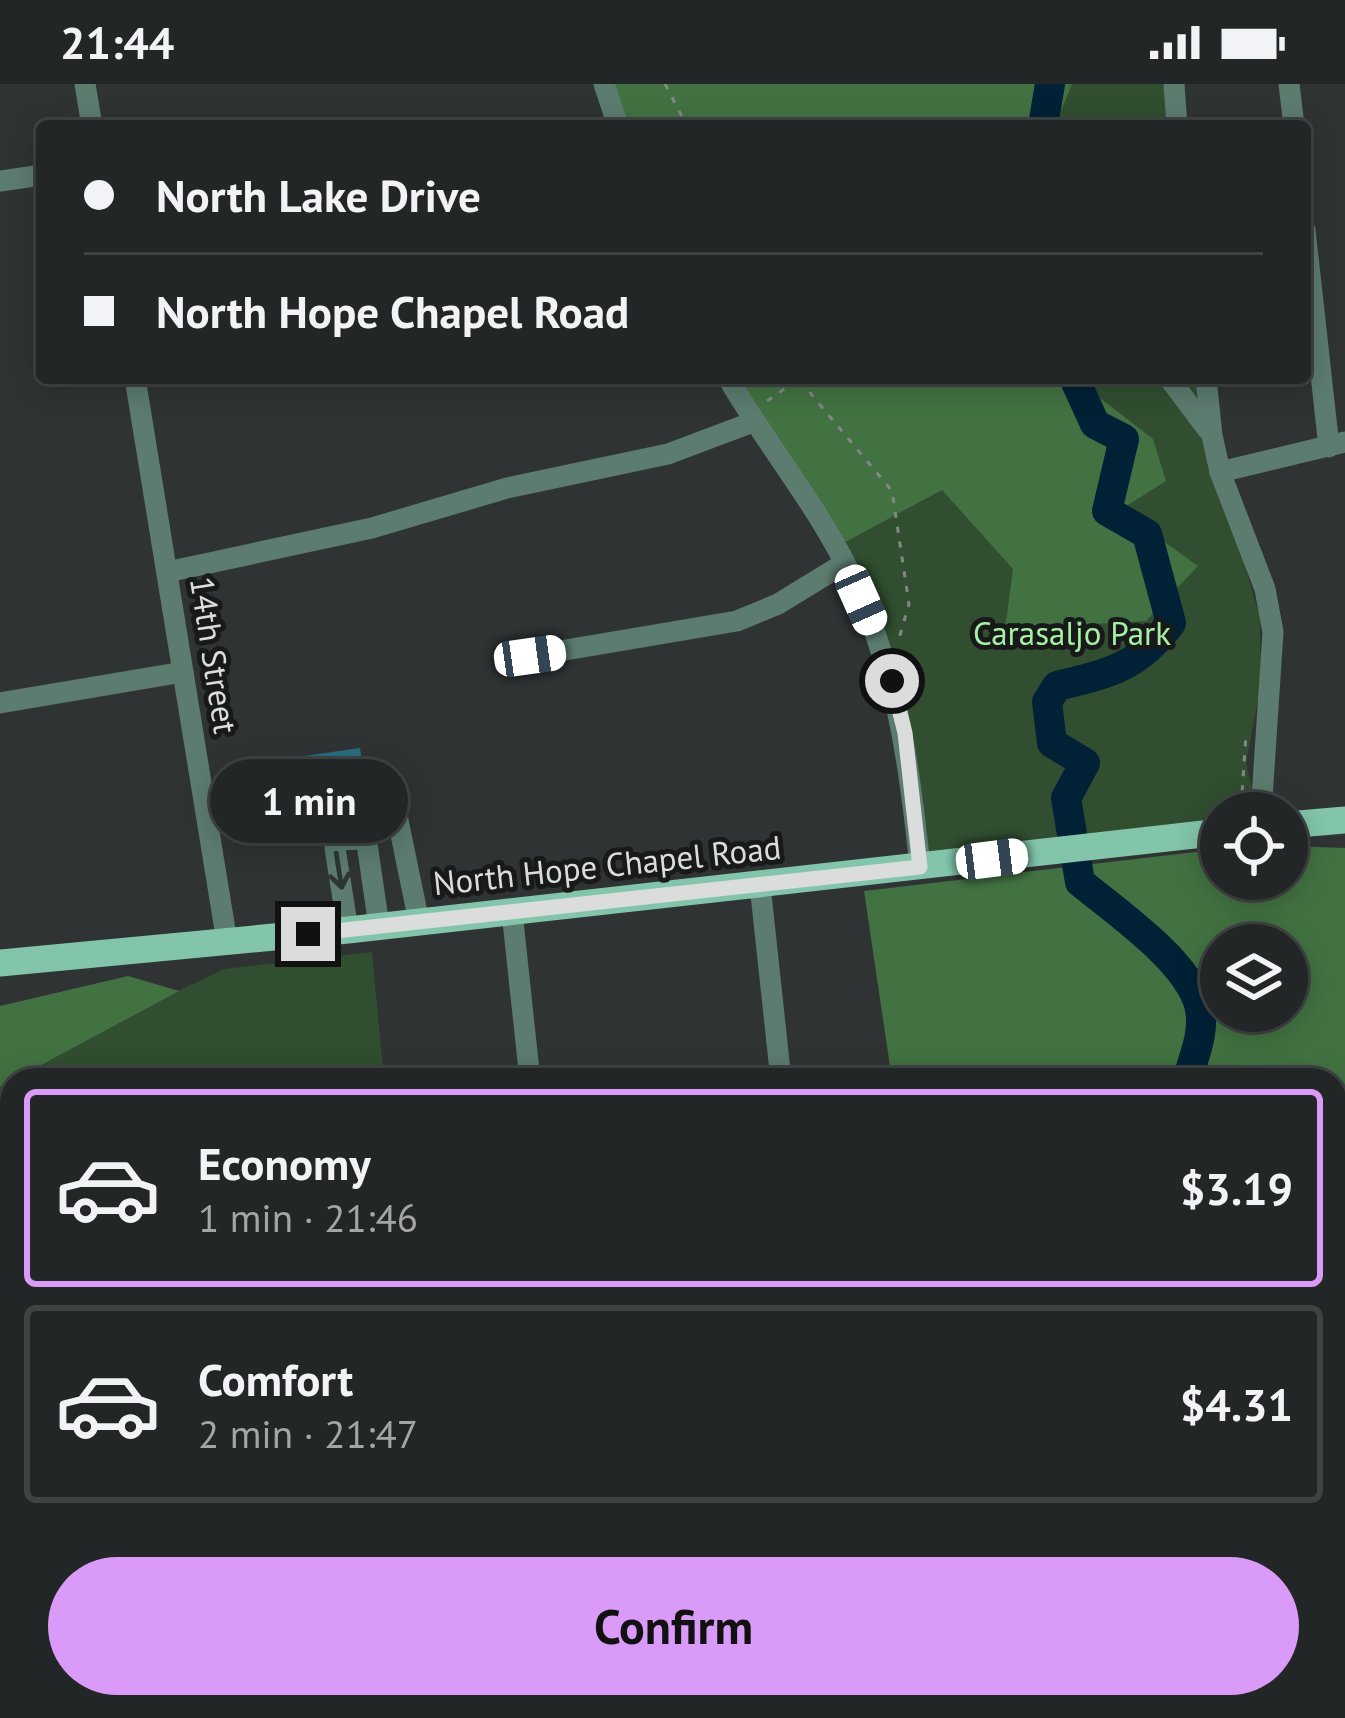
<!DOCTYPE html>
<meta charset="utf-8">
<style>
:root{--surface:#232626;--page:#2b2e2e;--text:#f1f3f6;--muted:#a3a5a7;--line:#404343;--accent:#da9af7}
body{margin:0;font-family:"PT Sans",sans-serif;background:var(--page);color:var(--text);height:100vh;display:flex;flex-direction:column;font-size:45px;white-space:nowrap}
*{box-sizing:border-box;margin:0}
p{font-size:39px;color:var(--muted)}
.icon{flex:none;width:66px;height:66px;fill:none;stroke:currentColor;stroke-width:2;stroke-linecap:round;stroke-linejoin:round}
.map{position:relative;flex:1;overflow:hidden}
.panel{position:absolute;left:0px;top:984px;width:1347px;height:651px;display:flex;flex-direction:column;background:var(--surface);border-radius:36px 36px 0 0;box-shadow:0 6px 30px #0003,0 0 0 3px var(--line)}
.panel>*{flex:none}
.banner{position:absolute;left:36px;top:36px;width:1275px;height:264px;border-radius:12px;box-shadow:0 6px 30px #0003,0 0 0 3px var(--line);display:grid;align-content:center;height:264px;padding:0 48px;background:var(--surface)}
.buttons{position:absolute;left:1200px;top:708px;display:grid;gap:24px}
.buttons a{display:grid;place-items:center;width:108px;height:108px;border-radius:50%;background:var(--surface);box-shadow:0 6px 30px #0003,0 0 0 3px var(--line);font-size:60px}
.end{position:absolute;width:54px;height:54px;margin:-27px;border:15px solid #dbdddd;background:#111;box-shadow:0 0 0 6px #111}
.from{border-radius:50%}
.bubble{position:absolute;height:84px;border-radius:42px;background:var(--surface);box-shadow:0 6px 30px #0003,0 0 0 3px var(--line);font-size:39px;font-weight:700;line-height:84px;text-align:center}
.car{position:absolute;width:36px;height:72px;margin:-36px -18px;border-radius:15px;box-shadow:0 0 9px 3px #0007;background:linear-gradient(#fff 24%,#345 0 40%,#fff 0 76%,#345 0 86%,#fff 0)}
.banner b{display:flex;align-items:center;gap:42px;height:114px;font-size:45px}
.banner b+b{border-top:3px solid var(--line)}
.banner i{width:30px;height:30px;background:var(--text)}
ul{padding:21px 0 0;list-style:none}
li{display:flex;align-items:center;gap:36px;height:198px;margin:0 24px 18px;padding:0 24px;border:6px solid var(--line);border-radius:12px}
li div{flex:1}
li b{display:block;font-size:45px}
li em{font-style:normal;font-weight:700}
li.selected{border-color:var(--accent)}
li>.icon{width:108px;height:108px;stroke-width:1.5}
.button{display:flex;gap:24px;margin-top:auto;padding:24px 48px}
.button a{flex:1;height:138px;border-radius:72px;background:var(--accent);color:#111;font-size:48px;font-weight:700;line-height:138px;text-align:center}
.status{display:flex;justify-content:space-between;align-items:center;height:84px;padding:0 60px;background:var(--surface);direction:ltr}
.status svg{height:33px;fill:currentColor}
.map>svg:first-child{display:block}
.green{fill:#314e30}
.forest{fill:#427242;fill-rule:evenodd}
.lines{fill:none;stroke-linecap:round;stroke-linejoin:round}
.river{stroke:#002136;stroke-width:30}
.building{fill:#286e80}
.path{stroke:#848787;stroke-width:3;stroke-dasharray:6 9;stroke-linecap:butt}
.minor{stroke:#5c7c6f;stroke-width:21}
.major{stroke:#82c5ab;stroke-width:27}
.oneway{stroke:#2c3734}
.route{stroke:#dbdddd;stroke-width:15}
.labels{text-anchor:middle;stroke-width:10;stroke-linejoin:round;paint-order:stroke}
.park-label{font-size:33px;fill:#a8efa6;stroke:#181a1a}
.street-label{font-size:33px;fill:#dbdddd;stroke:#181a1a}
</style>
<div class="status"><b>21:44</b><svg viewBox="0 0 49 12"><path d="M0 12V9h3v3zM5 12V6h3v6zM10 12V3h3v9zM15 12V0h3v12zM26 1h20v11H26zM47 4h2v5h-2z"/></svg></div>
<div class="map">
<svg width="1345" height="1634" viewBox="0 0 1345 1634">
<rect width="100%" height="100%" fill="#2f3333"/>
<g class="green">
<path d="M604 0H1174L1177 42H618Z"/>
<path d="M728 294H1206L1218 413 1239 462 1260 533 1261 600 1246 679 1258 729H1221V748L920 783 877 553Z"/>
<path d="M372 868 384 996H12V1623H911L913 1634H0V992L224 885Z"/>
<path d="M1345 1035V1381L1335 1383V1038Z"/>
</g>
<g class="forest">
<path d="M609 0H1072L1055 42H625Z"/>
<path d="M728 294H1074L1153 355 1166 397 1120 426 1198 482 1146 537 1005 545 1013 485 942 406 836 463Z"/>
<path d="M1287 762 1345 764V1028L1335 1030V996H892L864 807 1221 765V795H1287ZM1287 861V927H1221V861Z"/>
<path d="M128 892 179 907 0 1003V922Z"/>
<path d="M12 1118V1210L0 1224V1149L8 1144Z"/>
<path d="M12 1241V1496L0 1498V1259Z"/>
<path d="M1345 1314V1634H913L911 1623H1335V1339Z"/>
</g>
<g class="lines">
<g class="river">
<path d="M1043 42 1050 0"/>
<path d="M1074 294 1095 340 1124 355 1107 427 1147 450 1171 539C1137 584 1110 589 1057 602L1047 618 1052 659 1085 679 1066 714 1080 798C1115 827 1187 876 1199 921 1206 945 1194 973 1187 996"/>
<path d="M1335 1390H1345"/>
</g>
</g>
<path class="building" d="M360 664 368 718 358 719 359 725 321 730V726L312 727 304 672Z"/>
<g class="lines">
<g class="path">
<path d="M665 0 687 42"/>
<path d="M804 294 811 310 892 407 909 520 898 558"/>
<path d="M767 317 800 294"/>
<path d="M1235 720 1242 710 1246 650"/>
<path d="M981 1623 986 1634"/>
</g>
<g class="minor">
<path d="M85 0 92 42"/>
<path d="M604 0 618 42"/>
<path d="M1174 0 1177 42"/>
<path d="M1289 0 1294 42"/>
<path d="M0 97 42 91"/>
<path d="M1305 146 1329 363"/>
<path d="M135 294 227 858"/>
<path d="M728 294C765 358 813 416 846 481 896 580 909 675 920 783"/>
<path d="M1169 294 1208 346"/>
<path d="M1206 294 1212 351 1220 388 1265 505 1273 548 1261 729"/>
<path d="M1220 388 1345 358"/>
<path d="M167 488 372 444 507 404 668 370 753 338"/>
<path d="M530 572 737 537 778 520 845 479"/>
<path d="M0 619 183 588"/>
<path d="M393 712 419 838"/>
<path d="M760 801 781 996"/>
<path d="M512 828 530 996"/>
<path d="M348 846 335 764 339 756 361 755 367 760 379 842"/>
</g>
<g class="major">
<path d="M1287 741 1345 736"/>
<path d="M0 879 348 846 1221 748"/>
</g>
</g>
<defs><path id="oneway-shaft" d="M-6 0H5M1.5-3L5.5 0L1.5 3" fill="none" stroke-width="1.6" stroke-linecap="round" stroke-linejoin="round" transform="scale(3)"/></defs>
<use class="oneway" href="#oneway-shaft" transform="translate(339 787) rotate(81)"/>
<g class="lines">
<path class="route" d="M308 850 920 783 905 649 892 597"/>
</g>
<g class="labels">
<g class="park-label">
<text x="1072" y="561">Carasaljo Park</text>
</g>
<g class="street-label">
<text transform="translate(214 571) rotate(81)" y="12">14th Street</text>
<text transform="translate(607 781) rotate(-6)" y="12">North Hope Chapel Road</text>
</g>
</g>
</svg>
<div class="buttons">
<a><svg class="icon" aria-label="locate" viewBox="0 0 24 24"><circle cx="12" cy="12" r="6"/><path d="M12 2v4M12 18v4M2 12h4M18 12h4"/></svg></a>
<a><svg class="icon" aria-label="layers" viewBox="0 0 24 24"><path d="M12 4l9 5-9 5-9-5zM3 14l9 5 9-5"/></svg></a>
</div>
<i class="end from" style="left:892px;top:597px"></i>
<i class="end" style="left:308px;top:850px"></i>
<div class="bubble" style="left:210px;top:675px;width:198px">1 min</div>
<i class="car" style="left:861px;top:516px;rotate:156deg"></i>
<i class="car" style="left:530px;top:572px;rotate:82deg"></i>
<i class="car" style="left:992px;top:775px;rotate:83deg"></i>
<div class="banner">
<b><i class="from"></i>North Lake Drive</b>
<b><i></i>North Hope Chapel Road</b>
</div>
<section class="panel">
<ul>
<li class="selected"><svg class="icon" aria-label="car" viewBox="0 0 24 24"><path d="M5 17H2v-5l4-1 3-4h7l3 4 3 1v5h-3M9 17h6M6 11h13"/><circle cx="7" cy="17" r="2"/><circle cx="17" cy="17" r="2"/></svg><div><b>Economy</b><p>1 min · 21:46</p></div><em>$3.19</em></li>
<li><svg class="icon" aria-label="car" viewBox="0 0 24 24"><path d="M5 17H2v-5l4-1 3-4h7l3 4 3 1v5h-3M9 17h6M6 11h13"/><circle cx="7" cy="17" r="2"/><circle cx="17" cy="17" r="2"/></svg><div><b>Comfort</b><p>2 min · 21:47</p></div><em>$4.31</em></li>
</ul>
<div class="button"><a>Confirm</a></div>
</section>
</div>
